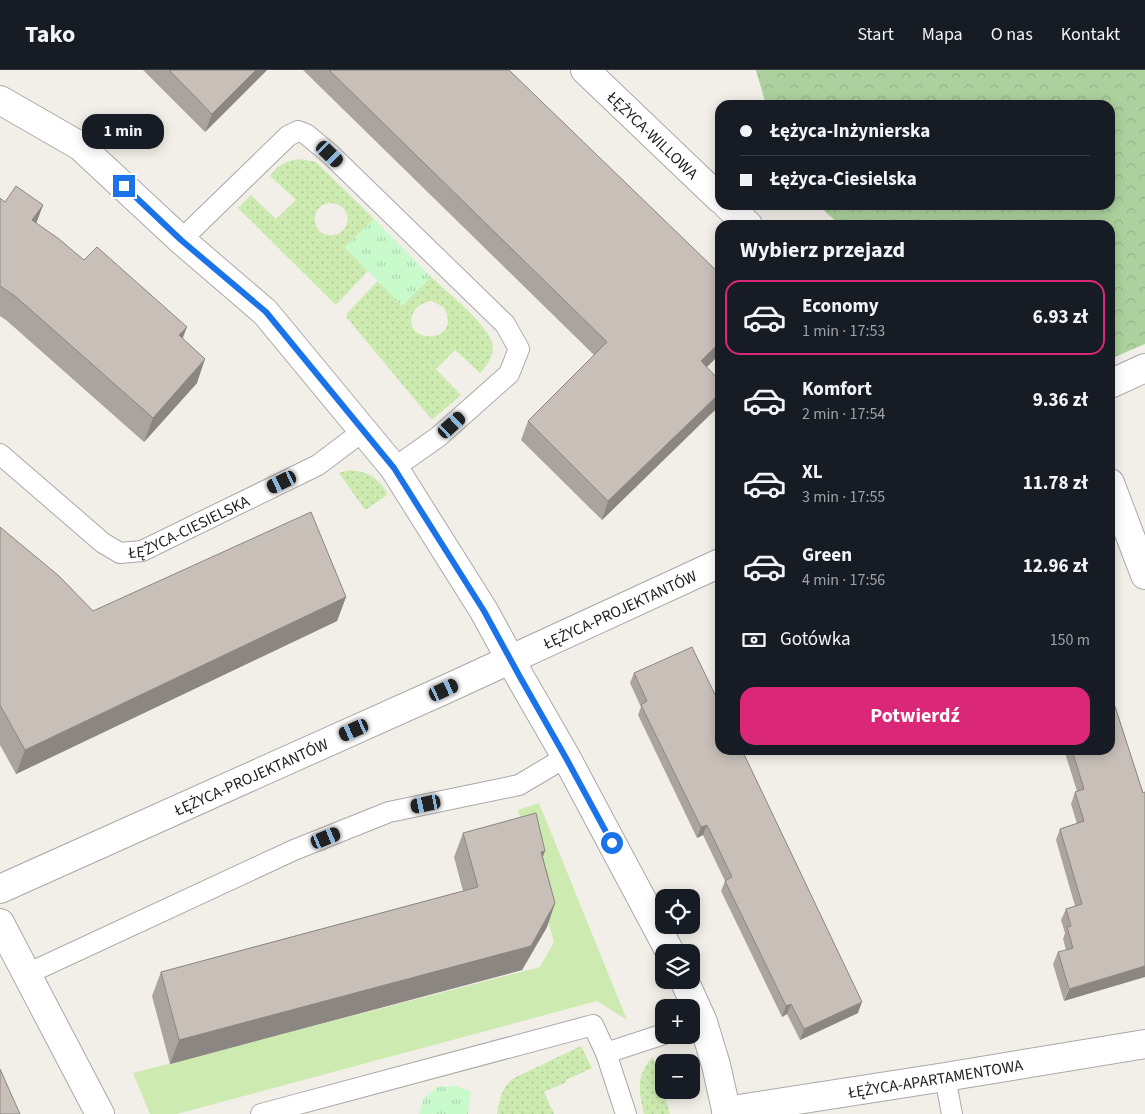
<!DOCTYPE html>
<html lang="pl">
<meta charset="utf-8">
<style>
:root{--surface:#171b24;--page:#242831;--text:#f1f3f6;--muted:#9ea1a6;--line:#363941;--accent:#db2777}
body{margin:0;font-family:"Source Sans 3",sans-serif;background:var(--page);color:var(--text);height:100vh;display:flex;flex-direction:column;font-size:19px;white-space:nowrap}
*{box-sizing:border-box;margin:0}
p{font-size:16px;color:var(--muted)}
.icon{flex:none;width:28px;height:28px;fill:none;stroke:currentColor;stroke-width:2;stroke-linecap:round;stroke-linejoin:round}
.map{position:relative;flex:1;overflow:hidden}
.details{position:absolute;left:715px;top:150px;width:400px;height:535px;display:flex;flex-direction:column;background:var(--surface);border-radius:15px;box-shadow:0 2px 12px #0003}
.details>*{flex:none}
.hud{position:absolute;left:715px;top:30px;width:400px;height:110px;border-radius:15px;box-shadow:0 2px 12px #0003;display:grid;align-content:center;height:110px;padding:0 25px;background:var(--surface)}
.controls{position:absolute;left:655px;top:819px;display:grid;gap:10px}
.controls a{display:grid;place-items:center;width:45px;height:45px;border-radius:10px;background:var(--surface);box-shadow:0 2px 12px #0003;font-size:25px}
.end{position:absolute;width:22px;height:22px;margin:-11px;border:6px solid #1a73e8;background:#fff;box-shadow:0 0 0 2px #fff}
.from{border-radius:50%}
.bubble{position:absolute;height:35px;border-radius:15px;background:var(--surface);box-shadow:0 2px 12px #0003;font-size:16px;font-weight:700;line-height:35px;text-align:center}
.car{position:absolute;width:15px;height:30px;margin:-15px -8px;border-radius:6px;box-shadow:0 0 4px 1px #0007;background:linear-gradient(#222 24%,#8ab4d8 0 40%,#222 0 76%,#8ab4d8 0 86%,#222 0)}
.hud b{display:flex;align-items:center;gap:18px;height:48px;font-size:19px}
.hud b+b{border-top:1px solid var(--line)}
.hud i{width:12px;height:12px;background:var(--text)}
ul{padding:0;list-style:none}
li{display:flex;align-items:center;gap:15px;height:75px;margin:0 10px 8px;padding:0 15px;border:2px solid transparent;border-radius:15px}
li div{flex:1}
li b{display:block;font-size:19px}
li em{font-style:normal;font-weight:700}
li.current{border-color:var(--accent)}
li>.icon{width:45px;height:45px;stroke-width:1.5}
h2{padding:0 25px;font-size:22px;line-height:60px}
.pay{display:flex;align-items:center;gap:12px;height:55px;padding:0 25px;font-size:19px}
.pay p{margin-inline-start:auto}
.cta{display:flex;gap:10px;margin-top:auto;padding:10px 25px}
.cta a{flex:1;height:58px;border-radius:15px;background:var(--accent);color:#fff;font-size:20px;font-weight:700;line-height:58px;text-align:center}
header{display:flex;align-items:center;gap:30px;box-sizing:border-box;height:70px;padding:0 25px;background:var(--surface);border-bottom:1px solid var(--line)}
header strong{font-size:24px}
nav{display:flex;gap:28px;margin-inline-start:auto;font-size:18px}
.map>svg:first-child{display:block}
.grass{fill:url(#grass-dots);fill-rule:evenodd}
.forest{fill:url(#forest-crowns)}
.park{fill:url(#park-tufts)}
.garden{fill:#cdebb0}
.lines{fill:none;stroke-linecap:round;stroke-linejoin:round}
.service-casing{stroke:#a9a9a9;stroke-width:22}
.minor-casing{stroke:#a9a9a9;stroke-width:30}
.service{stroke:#fff;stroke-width:20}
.minor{stroke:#fff;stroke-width:28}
.wall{fill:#aba49e}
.shaded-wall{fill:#8b8681}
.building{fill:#c7bfb8;stroke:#8b8681}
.route{stroke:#1a73e8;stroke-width:6}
.labels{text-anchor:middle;stroke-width:4.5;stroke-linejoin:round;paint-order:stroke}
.street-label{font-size:16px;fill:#222;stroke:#fff}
</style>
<header>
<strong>Tako</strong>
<nav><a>Start</a><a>Mapa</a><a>O nas</a><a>Kontakt</a></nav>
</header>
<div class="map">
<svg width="1145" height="1044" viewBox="0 0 1145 1044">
<defs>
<pattern id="grass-dots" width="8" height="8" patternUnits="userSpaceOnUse" patternTransform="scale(1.25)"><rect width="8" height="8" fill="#cdebb0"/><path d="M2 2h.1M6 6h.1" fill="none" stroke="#b0c997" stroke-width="1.8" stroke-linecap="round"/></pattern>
<pattern id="forest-crowns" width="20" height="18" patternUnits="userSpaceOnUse" patternTransform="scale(1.25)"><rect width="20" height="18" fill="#add19e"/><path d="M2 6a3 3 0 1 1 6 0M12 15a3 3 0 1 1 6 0" fill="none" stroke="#95b388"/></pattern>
<pattern id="park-tufts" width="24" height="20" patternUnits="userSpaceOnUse" patternTransform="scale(1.25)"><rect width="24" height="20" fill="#c8facc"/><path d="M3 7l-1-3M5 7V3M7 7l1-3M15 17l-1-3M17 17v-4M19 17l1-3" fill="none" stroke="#acd6af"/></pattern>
</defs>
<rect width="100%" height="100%" fill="#f2efe9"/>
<g class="grass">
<path d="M299 89 316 92 374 149 345 177 368 201 336 235 238 138 251 125 276 149 296 130 270 106C278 95 285 91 299 89ZM329 133C339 133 346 138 348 148 346 163 334 170 320 162 311 151 314 136 329 133Z"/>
<path d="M431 207C446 221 491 257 493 276 493 287 487 296 480 303L455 280 436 299 461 325 432 350 347 248V243L378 211 402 235ZM432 231 443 237C466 274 400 276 413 243 417 235 424 232 432 231Z"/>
<path d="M350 400C369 402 377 407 387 423L386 426 365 440 339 403Z"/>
<path d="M581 976 592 998 566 1010 567 1012 544 1022 554 1044H497C500 1029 501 1017 514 1008Z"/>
<path d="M653 987 670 1044H644C639 1021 635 1005 653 987Z"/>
</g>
<path class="forest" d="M756 0H1145V274L1110 289V155H840L818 135H1110V35H766Z"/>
<g class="park">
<path d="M374 149 431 207 402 236 345 177Z"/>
<path d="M457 1016 471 1022 468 1044H419L424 1028 437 1017Z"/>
</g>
<path class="garden" d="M539 733 627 950 597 931 177 1044H150L133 1003 540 897 554 872 518 740Z"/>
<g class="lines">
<g class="service-casing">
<g id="service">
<path d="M181 170 288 66 298 61 306 64 330 84 505 254 519 279 509 304 438 367 394 398"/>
<path id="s1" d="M0 384 103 473 120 483 142 481 318 395 363 361"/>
<path d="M27 904 294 780 389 742 519 715 566 687"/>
<path d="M606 983 664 964"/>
<path d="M945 1007 952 1044"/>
<path d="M261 1044 593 955 606 983 626 1044"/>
</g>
</g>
<g class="minor-casing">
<g id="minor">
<path id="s2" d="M585 0 720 129"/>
<path d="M0 30 80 76 181 170 265 242 394 398 484 541 520 607 566 687 670 882"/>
<path d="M727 135 748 155"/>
<path d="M1110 314 1145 298"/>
<path d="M1110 413 1145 505"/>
<path id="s3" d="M0 819 444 620 720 493"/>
<path d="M0 853 100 1044"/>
<path d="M684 910 703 952 716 995 727 1044"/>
<path id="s4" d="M726 1041 945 1007 1145 974"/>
</g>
</g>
<use href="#service" class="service"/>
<use href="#minor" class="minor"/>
</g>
<g class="wall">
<path d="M143 0H267L205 62Z"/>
<path d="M303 0H509L707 297 719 336 602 450 521 370 528 351 594 285Z"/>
<path d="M0 128 5 132 43 135 36 153 183 268 197 313 144 372 6 250 0 246Z"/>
<path d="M0 457 93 541 346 527 337 551 16 704 0 675Z"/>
<path d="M634 603 858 943 800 970 787 944 782 947 721 821 725 811 703 765 697 768 638 645 641 637 630 613Z"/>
<path d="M1111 625 1143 723 1064 931 1053 894 1058 882 1066 880 1063 869 1065 863 1061 850 1066 839 1075 836 1056 770 1060 759 1077 754 1071 734 1075 722 1077 721 1064 680H1110Z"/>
<path d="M463 763 543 787 555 833 547 857 522 900 170 994 152 926 161 902 463 821 454 787Z"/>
</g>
<g class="shaded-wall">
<path d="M256 0H267L205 62 212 44Z"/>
<path d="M43 135 34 159 32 150Z"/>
<path d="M187 257 178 281 179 265Z"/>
<path d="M720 272V284L694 310 701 291Z"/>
<path d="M205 289 197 313 144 372 153 348Z"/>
<path d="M720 323V333L719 336 602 450 608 431Z"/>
<path d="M346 527 337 551 16 704 25 680Z"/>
<path d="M1114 618 1110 628V619Z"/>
<path d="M707 755 703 765 697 768 701 757Z"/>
<path d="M545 781 536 805 541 782Z"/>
<path d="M555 833 547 857 522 900 170 994 179 970Z"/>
<path d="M1145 896V907L1064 931 1069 919Z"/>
<path d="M862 932 858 943 800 970 804 959Z"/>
<path d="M791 934 787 944 782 947 786 936Z"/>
</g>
<g class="building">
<path d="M169 0H256L212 44Z"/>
<path d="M329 0H509L720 204V272L701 291 720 311V323L608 431 528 351 607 272Z"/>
<path d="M16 116 43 135 32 150 59 169 84 190 97 177 187 257 179 265 205 289 153 348 15 226 0 216V128L5 132Z"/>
<path d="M311 442 346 527 25 680 0 635V457L59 506 93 541Z"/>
<path d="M692 577 720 635V680H742L862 932 804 959 791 934 786 936 725 811 732 807 707 755 701 757 641 635 647 631 634 603Z"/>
<path d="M1110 607 1114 618 1110 619Z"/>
<path d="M1110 621 1143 723 1145 722V896L1069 919 1058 882 1073 878 1067 857 1071 856 1066 839 1082 834 1060 759 1084 751 1075 722 1084 719 1072 680H1110Z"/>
<path d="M536 743 545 781 541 782 555 833 531 876 179 970 161 902 478 817 463 763Z"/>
<path d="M0 999 20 1044H0Z"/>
</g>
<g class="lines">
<path class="route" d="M124 116 181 170 266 242 394 398 484 541 520 607 566 688 612 773"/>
</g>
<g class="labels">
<g class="street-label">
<text dy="6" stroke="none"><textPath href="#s2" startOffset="94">ŁĘŻYCA-WILLOWA</textPath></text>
<text dy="6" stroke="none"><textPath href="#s1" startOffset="230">ŁĘŻYCA-CIESIELSKA</textPath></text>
<text dy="6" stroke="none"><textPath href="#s3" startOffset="680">ŁĘŻYCA-PROJEKTANTÓW</textPath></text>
<text dy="6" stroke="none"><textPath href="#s3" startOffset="275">ŁĘŻYCA-PROJEKTANTÓW</textPath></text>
<text dy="6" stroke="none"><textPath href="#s4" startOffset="212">ŁĘŻYCA-APARTAMENTOWA</textPath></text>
</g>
</g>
</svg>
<div class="controls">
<a><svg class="icon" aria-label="locate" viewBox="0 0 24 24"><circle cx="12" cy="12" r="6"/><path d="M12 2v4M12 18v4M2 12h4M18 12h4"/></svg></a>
<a><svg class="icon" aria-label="layers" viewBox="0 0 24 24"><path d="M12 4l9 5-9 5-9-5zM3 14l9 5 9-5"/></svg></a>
<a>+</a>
<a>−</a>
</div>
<i class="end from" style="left:612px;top:773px"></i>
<i class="end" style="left:124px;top:116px"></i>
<div class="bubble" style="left:82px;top:44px;width:82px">1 min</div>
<i class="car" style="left:330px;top:84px;rotate:134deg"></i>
<i class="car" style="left:452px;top:355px;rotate:48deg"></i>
<i class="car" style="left:282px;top:412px;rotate:244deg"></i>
<i class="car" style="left:444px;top:620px;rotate:65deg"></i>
<i class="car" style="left:354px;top:660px;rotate:246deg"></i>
<i class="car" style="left:426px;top:734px;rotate:258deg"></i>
<i class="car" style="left:326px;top:768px;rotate:68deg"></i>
<div class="hud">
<b><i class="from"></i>Łężyca-Inżynierska</b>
<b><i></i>Łężyca-Ciesielska</b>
</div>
<section class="details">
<h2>Wybierz przejazd</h2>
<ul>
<li class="current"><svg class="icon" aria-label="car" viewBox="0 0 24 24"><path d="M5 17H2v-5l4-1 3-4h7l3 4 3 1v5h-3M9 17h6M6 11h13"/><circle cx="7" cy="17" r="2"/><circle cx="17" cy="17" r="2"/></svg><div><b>Economy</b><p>1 min · 17:53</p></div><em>6.93 zł</em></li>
<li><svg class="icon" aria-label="car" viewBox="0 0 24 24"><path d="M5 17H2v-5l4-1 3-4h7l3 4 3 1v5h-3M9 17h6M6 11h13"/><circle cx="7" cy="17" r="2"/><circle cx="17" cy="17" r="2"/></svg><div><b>Komfort</b><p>2 min · 17:54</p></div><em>9.36 zł</em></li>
<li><svg class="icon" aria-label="car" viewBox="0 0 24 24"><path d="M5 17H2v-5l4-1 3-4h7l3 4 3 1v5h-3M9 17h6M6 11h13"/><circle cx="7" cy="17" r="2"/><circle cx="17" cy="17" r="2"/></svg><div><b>XL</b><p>3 min · 17:55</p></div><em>11.78 zł</em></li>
<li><svg class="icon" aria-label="car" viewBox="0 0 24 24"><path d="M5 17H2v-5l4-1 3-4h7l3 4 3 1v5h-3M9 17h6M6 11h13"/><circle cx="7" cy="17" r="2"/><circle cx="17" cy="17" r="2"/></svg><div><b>Green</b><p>4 min · 17:56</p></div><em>12.96 zł</em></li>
</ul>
<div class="pay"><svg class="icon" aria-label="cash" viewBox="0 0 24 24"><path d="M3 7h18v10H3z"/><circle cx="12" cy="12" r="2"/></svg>Gotówka<p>150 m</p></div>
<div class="cta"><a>Potwierdź</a></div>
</section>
</div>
